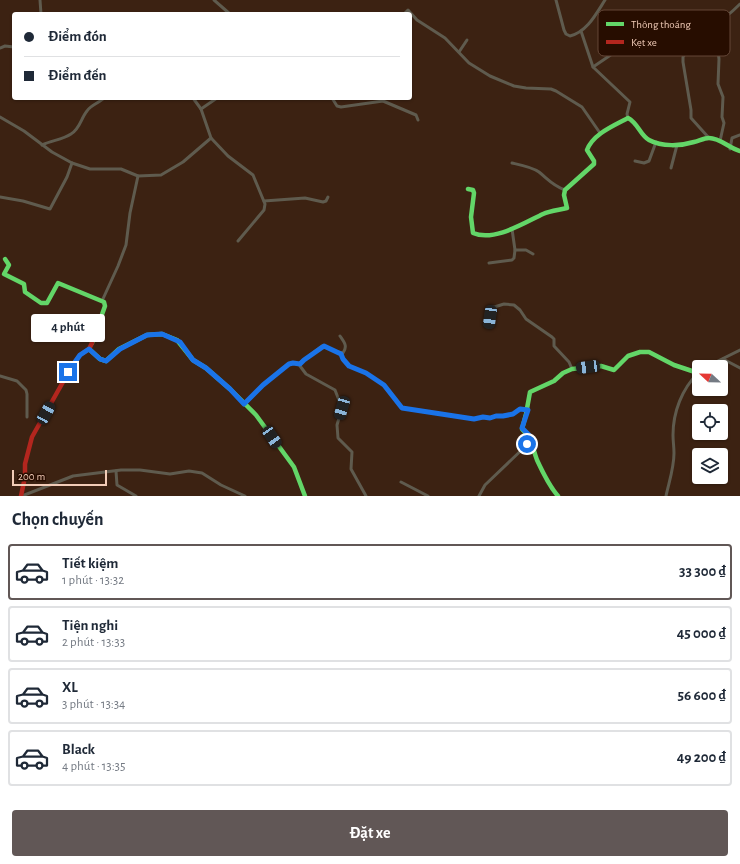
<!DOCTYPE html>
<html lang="vi">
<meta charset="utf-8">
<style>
:root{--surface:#fff;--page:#f6f6f7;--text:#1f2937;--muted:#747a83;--line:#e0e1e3;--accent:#615756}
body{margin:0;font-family:"Alegreya Sans",sans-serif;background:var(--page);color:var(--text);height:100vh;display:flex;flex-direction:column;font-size:15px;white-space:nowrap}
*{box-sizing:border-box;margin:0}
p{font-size:13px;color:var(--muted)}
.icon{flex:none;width:22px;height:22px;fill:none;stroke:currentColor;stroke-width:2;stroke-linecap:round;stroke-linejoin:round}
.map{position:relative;height:496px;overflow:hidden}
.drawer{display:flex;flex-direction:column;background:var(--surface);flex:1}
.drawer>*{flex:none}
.guide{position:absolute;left:12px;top:12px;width:400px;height:88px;border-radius:4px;box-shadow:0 1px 3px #0004;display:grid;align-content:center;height:88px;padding:0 12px;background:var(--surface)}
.needle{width:26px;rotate:292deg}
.fabs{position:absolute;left:692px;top:360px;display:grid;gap:8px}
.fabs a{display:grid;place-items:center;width:36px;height:36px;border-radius:4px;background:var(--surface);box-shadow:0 1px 3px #0004;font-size:20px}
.scale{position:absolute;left:12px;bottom:10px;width:95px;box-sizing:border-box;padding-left:4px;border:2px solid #f2ccb7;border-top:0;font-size:11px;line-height:14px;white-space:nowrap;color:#f2ccb7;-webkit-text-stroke:3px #270d00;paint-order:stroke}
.end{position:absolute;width:18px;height:18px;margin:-9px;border:5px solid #1a73e8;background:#fff;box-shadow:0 0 0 2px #fff}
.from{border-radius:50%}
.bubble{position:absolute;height:28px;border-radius:4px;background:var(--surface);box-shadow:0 1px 3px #0004;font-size:13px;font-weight:700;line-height:28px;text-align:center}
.car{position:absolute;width:12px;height:24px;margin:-12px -6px;border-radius:5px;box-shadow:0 0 3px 1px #0007;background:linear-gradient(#222 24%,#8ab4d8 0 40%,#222 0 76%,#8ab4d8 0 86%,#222 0)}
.guide b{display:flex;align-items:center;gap:14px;height:38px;font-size:15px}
.guide b+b{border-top:1px solid var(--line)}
.guide i{width:10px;height:10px;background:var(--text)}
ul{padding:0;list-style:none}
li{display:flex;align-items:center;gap:12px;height:56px;margin:0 8px 6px;padding:0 4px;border:2px solid var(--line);border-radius:4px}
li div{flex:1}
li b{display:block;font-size:15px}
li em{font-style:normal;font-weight:700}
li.active{border-color:var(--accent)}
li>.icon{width:36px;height:36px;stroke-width:1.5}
h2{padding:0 12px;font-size:18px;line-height:48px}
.primary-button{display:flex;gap:8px;margin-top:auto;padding:8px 12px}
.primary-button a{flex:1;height:46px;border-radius:4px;background:var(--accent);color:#fff;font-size:16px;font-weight:700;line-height:46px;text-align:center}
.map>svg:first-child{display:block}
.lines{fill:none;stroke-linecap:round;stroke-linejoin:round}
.street{stroke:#5f5b4e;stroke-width:3}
.fast{stroke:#63d668;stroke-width:4.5}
.jam{stroke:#b3261e;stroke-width:4.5}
.route{stroke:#1a73e8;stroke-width:5}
.key{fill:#270d00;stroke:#644637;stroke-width:1}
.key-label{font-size:11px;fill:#f2ccb7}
</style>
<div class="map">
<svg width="740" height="496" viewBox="0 0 740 496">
<rect width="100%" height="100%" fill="#3c2212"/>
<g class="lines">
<g class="street">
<path d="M40 0 41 14"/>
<path d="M214 0 230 14"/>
<path d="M556 0 564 30 566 34 570 36C587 32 596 14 605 0"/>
<path d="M404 14 408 10 417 20 445 38 469 63 490 76 514 86 526 88 551 89 556 91 582 107 600 133"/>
<path d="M718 22 715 27 719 59 718 84 723 97 722 117 724 123 720 141"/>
<path d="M581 31 593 67 630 102 627 114 628 118"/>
<path d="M0 48 5 46 14 47"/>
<path d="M459 52 467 40"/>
<path d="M593 67 618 50"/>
<path d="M193 98 201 109"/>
<path d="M332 98 337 106 341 107 383 101 416 115 418 120"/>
<path d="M0 117 24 131 52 152 72 163 90 169H121L138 176 161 175 183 162 211 138 201 109 217 98"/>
<path d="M211 138 228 156 253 175 265 204 264 210 238 241"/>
<path d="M709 138 691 118V110L683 62V57L692 43 687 32 701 14 704 12 707 14 718 22C725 18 734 10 740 4"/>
<path d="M42 145C52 140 62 140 71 134 80 129 81 118 87 111 91 105 99 103 104 98"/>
<path d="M730 149 732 138 740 135"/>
<path d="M635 161 644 163 649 161 656 142"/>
<path d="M512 163C521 165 532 167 539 172 549 180 552 185 565 190"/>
<path d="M671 168 677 145"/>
<path d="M0 197 23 201 50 209 67 177 72 163"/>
<path d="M264 201 305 198 323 202 326 201 328 197"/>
<path d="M515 250H526L533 254"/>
<path d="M489 263 512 260 514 258 515 250 512 229"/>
<path d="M102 301 118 266 126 245 130 213 138 176"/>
<path d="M489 327 491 308 504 304 514 305 520 310 526 319 552 337 554 339V346L569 362 572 369"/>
<path d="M340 336C344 342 348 346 343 353L338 352 322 346 301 362 300 366 306 374 335 390 342 408 337 425 338 438 352 452 351 469 366 496"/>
<path d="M341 353 343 359 349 366 366 373 384 385 402 408 474 419 483 417 490 418 496 416H503L513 414 520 409 528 410"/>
<path d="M723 359 740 368"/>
<path d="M706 367 740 350"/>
<path d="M0 376 17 381 26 390 27 394V417"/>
<path d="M245 404 264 384 289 364 293 363 300 364"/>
<path d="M116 471 117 485 136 496"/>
<path d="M401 482 428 496"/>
<path d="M22 496 73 476 121 470H140L170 474 189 471 202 473 221 485 245 496"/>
<path d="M479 496 485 485 531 441"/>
<path d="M666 496C669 482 674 468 674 453 674 447 673 441 673 435 673 412 682 389 698 373"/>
</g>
<g class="fast">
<path d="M468 189 473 190 474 193 471 217 473 233C494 242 524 223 543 214 550 211 559 210 567 208L564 195 565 190 594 164V161L587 150C593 134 613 126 628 118 638 123 640 135 649 140 662 147 681 146 694 142 699 141 704 138 709 138 720 138 729 148 740 151"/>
<path d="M5 259 9 265 4 274 24 284 25 292 41 303H47L58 283 104 302 105 306 92 343"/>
<path d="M89 349 100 359 106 361 119 349 147 335 162 334 177 340 193 360 206 368 230 389 256 415 294 467 305 496"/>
<path d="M558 496C549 486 543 473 537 460 532 447 533 439 522 429L526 414 530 392 554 381 563 373 572 369 601 366 614 370 628 356 640 352H649L674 365 698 373"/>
</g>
<path class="jam" d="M21 496 25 477V464L32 437 72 366 80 355 89 349 92 343"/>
</g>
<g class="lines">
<path class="route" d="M68 372 80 355 89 349 100 359 106 361 120 349 147 335 162 334 180 342 193 360 206 368 230 389 244 404 263 385 289 364 293 363 300 364 304 360 324 346 341 354 343 359 349 366 366 373 384 385 402 408 474 419 483 417 490 418 496 416H503L513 414 520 409 528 410 522 428 529 435 531 440 527 444"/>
</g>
<rect x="598" y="10" width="132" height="46" rx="6" class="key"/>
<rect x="606" y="22" width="18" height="4" fill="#63d668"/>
<rect x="606" y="40" width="18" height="4" fill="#b3261e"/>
<g class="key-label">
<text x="631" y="28">Thông thoáng</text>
<text x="631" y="46">Kẹt xe</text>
</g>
</svg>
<div class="fabs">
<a><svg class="needle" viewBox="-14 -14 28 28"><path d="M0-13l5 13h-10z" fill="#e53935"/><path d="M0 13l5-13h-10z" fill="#747a83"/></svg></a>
<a><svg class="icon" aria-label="locate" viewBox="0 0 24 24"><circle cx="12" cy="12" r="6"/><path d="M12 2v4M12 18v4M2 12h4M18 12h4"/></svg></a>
<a><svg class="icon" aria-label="layers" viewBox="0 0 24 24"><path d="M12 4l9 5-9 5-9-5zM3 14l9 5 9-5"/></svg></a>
</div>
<div class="scale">200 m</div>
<i class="end from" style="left:527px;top:444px"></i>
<i class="end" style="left:68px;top:372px"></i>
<div class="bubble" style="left:31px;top:314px;width:74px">4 phút</div>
<i class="car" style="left:490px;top:317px;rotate:188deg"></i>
<i class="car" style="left:588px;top:367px;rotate:263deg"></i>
<i class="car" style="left:342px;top:408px;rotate:196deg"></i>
<i class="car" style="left:46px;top:413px;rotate:29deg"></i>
<i class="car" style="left:272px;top:437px;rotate:146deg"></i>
<div class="guide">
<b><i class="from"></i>Điểm đón</b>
<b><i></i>Điểm đến</b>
</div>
</div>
<section class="drawer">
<h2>Chọn chuyến</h2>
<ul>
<li class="active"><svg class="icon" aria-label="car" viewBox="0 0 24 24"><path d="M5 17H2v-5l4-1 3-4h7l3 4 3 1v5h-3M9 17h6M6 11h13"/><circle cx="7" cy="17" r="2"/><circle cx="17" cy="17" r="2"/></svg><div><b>Tiết kiệm</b><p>1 phút · 13:32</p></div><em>33 300 ₫</em></li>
<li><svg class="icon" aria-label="car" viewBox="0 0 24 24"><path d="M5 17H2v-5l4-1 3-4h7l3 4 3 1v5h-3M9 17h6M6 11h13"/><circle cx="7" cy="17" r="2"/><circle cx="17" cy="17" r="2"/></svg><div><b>Tiện nghi</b><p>2 phút · 13:33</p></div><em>45 000 ₫</em></li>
<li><svg class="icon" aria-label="car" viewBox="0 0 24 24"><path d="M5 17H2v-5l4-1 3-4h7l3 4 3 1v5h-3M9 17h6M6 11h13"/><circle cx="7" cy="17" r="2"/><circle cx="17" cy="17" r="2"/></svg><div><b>XL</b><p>3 phút · 13:34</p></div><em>56 600 ₫</em></li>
<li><svg class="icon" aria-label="car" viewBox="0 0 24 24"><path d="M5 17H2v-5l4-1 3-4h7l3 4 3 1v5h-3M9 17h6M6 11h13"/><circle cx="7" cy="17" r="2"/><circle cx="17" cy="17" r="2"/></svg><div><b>Black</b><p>4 phút · 13:35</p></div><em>49 200 ₫</em></li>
</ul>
<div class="primary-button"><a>Đặt xe</a></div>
</section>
